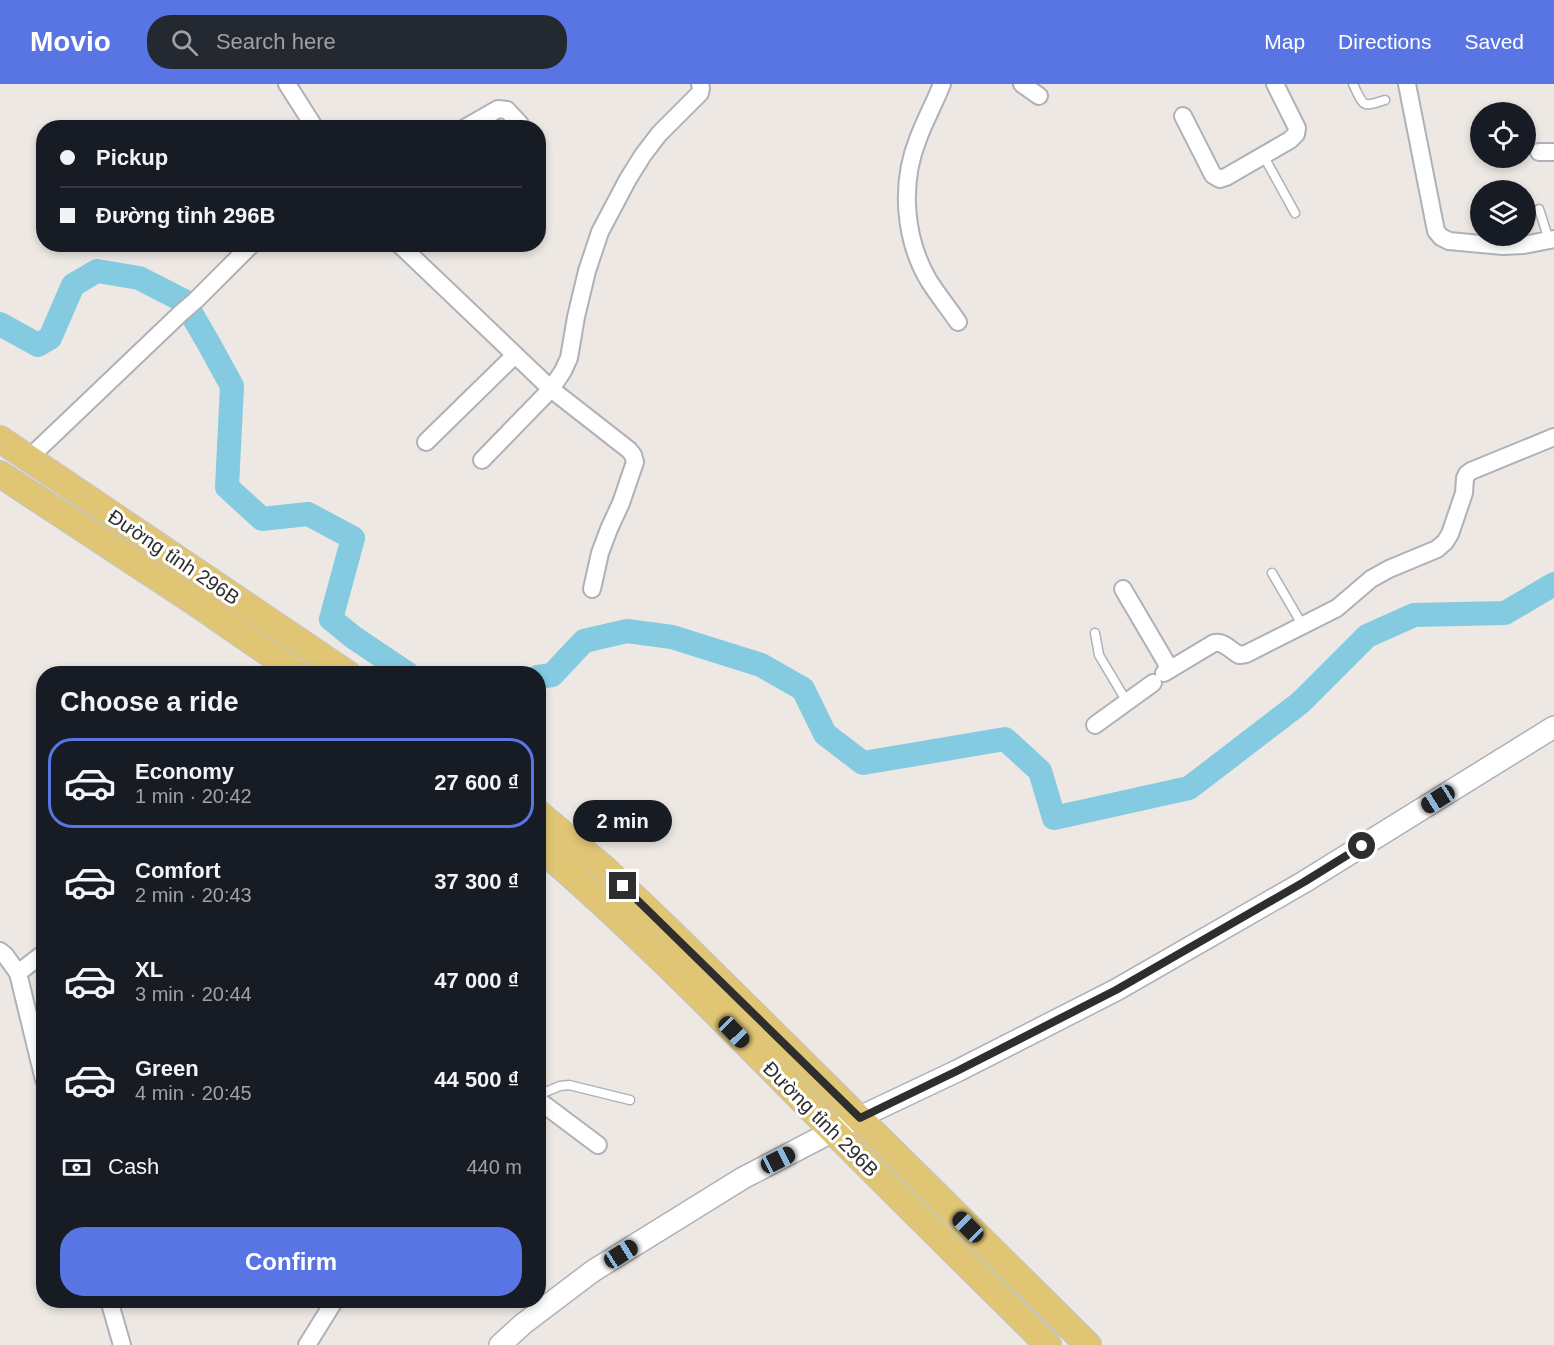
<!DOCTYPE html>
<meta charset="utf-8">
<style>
:root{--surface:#171b24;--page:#242831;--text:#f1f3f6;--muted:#9ea1a6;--line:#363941;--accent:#5975e4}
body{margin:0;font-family:Arial,sans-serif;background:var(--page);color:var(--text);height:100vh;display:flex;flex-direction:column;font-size:22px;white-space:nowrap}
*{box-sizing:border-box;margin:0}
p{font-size:20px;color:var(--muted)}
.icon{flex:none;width:33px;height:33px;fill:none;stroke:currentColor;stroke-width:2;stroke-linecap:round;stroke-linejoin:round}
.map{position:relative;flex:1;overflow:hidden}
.drawer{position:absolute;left:36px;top:582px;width:510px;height:642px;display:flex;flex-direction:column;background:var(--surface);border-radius:24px;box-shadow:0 3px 9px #0003}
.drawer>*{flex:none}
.top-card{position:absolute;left:36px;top:36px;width:510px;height:132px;border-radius:24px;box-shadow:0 3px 9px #0003;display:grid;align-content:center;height:132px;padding:0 24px;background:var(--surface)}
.buttons{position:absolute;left:1470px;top:18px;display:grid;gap:12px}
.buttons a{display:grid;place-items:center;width:66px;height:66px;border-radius:50%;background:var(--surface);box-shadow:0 3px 9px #0003;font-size:30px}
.end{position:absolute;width:27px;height:27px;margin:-14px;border:8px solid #2e2e2e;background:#fff;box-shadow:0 0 0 3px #fff}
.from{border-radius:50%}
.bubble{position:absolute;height:42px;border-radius:21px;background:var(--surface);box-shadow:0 3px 9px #0003;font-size:20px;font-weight:700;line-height:42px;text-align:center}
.car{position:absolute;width:18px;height:36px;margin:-18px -9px;border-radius:8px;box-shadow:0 0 4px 2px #0007;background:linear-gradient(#222 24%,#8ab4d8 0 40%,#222 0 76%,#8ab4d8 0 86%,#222 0)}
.top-card b{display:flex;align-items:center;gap:21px;height:57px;font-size:22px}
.top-card b+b{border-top:2px solid var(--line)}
.top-card i{width:15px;height:15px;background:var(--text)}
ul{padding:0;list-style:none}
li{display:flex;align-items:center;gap:18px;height:90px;margin:0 12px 9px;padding:0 12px;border:3px solid transparent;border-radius:24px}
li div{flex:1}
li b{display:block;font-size:22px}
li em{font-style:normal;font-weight:700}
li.on{border-color:var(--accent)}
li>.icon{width:54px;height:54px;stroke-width:1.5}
h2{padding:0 24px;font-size:27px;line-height:72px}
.pay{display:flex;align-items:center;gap:15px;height:66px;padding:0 24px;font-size:22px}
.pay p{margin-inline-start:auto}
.action{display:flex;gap:12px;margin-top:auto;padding:12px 24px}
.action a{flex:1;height:69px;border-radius:24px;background:var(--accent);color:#fff;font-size:24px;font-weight:700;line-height:69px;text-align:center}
header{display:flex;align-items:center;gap:36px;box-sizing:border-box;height:84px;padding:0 30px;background:var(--accent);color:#fff}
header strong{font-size:28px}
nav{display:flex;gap:33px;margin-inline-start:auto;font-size:21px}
.search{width:420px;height:54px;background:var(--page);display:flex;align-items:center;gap:15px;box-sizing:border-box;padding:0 21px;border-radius:24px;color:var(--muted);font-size:22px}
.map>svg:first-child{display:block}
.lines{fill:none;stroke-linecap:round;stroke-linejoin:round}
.river{stroke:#84cae1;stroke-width:24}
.service-casing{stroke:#afb1b8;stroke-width:11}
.minor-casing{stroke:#afb1b8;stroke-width:20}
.tertiary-casing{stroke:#afb1b8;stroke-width:24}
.primary-casing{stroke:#c4c4c4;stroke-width:28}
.service{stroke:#fff;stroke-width:8}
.minor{stroke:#fff;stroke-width:16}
.tertiary{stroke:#fff;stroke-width:21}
.primary{stroke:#e0c574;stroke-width:26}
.route{stroke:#2e2e2e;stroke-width:8}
.labels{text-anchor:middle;stroke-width:6;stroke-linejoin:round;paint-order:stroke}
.street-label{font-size:20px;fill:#2e2e2e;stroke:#fff}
</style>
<header>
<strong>Movio</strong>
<div class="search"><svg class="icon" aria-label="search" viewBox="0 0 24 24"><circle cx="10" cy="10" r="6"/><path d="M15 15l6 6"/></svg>Search here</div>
<nav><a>Map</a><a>Directions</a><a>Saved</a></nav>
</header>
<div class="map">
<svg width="1554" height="1261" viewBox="0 0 1554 1261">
<rect width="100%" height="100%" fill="#ede8e3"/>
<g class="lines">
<g class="river">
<path d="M0 240 38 261 50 254 73 201 97 187 139 194 184 217 209 260 232 302 227 403 262 435 308 430 353 454 331 535 353 553 408 590"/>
<path d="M538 593 552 591 584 557 627 547 672 553 761 581 803 605 825 650 863 679 1005 655 1040 687 1054 734 1189 704 1300 619 1367 552 1414 531 1505 529 1554 500"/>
</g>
<g class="service-casing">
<g id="service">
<path d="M1353 0C1364 22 1361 24 1385 16"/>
<path d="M1263 71 1295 129"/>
<path d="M1539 125 1549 156"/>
<path d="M1272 489 1303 542"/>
<path d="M1095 549 1099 571 1127 618"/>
<path d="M538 1011 560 1002 569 1001 630 1016"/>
</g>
</g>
<g class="minor-casing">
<g id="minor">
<path d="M287 0 315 44"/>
<path d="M942 0C935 18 925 36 918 55 900 100 904 155 929 197 938 211 949 225 958 238"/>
<path d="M1022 0 1039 12"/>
<path d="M1407 0 1436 147 1441 153 1449 157 1503 162 1524 161 1554 155"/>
<path d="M1183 32 1213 91 1220 95 1226 93 1290 56 1296 50 1297 44 1275 0"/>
<path d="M465 44 498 25 507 26 520 40"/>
<path d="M1539 68H1554"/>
<path d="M399 160 551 305 629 366 633 371 635 378 621 419 609 445 600 469 592 505"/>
<path d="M426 358 515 271"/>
<path d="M29 374 181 229 196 216 252 160"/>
<path d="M482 376 551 305 563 287 569 274 576 233 587 187 600 148 628 95 643 71 659 50 700 9 701 4 700 0"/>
<path d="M1123 505 1170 585"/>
<path d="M1164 589 1214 559C1224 557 1230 566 1239 571L1246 570 1337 524 1371 495 1389 485 1437 465 1445 458 1450 450 1464 409 1465 394 1467 390 1471 387 1554 353"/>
<path d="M1095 641 1153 599"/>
<path d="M0 867 5 871 18 889 44 996"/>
<path d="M18 889 44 869"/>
<path d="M538 1016 598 1061"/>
<path d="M109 1216 122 1261"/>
<path d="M307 1261 335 1216"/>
</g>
</g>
<g class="tertiary-casing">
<path id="tertiary" d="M500 1261 523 1240 593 1187 743 1094 860 1033 957 987 1116 906 1304 798 1554 643"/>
</g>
<g class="primary-casing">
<g id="primary">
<path d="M0 355 348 590"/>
<path d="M0 390 193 517 299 590"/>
<path d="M538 729 606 786 676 853 1088 1261"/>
<path d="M538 762C636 846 726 939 816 1030 893 1108 971 1184 1048 1261"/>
</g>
</g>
<use href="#service" class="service"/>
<use href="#minor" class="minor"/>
<use href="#tertiary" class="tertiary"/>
<use href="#primary" class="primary"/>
</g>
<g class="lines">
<path class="route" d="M623 802 860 1034 957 987 1116 906 1304 798 1362 762"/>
</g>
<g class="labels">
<g class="street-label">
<text transform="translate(174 473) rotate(34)" y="7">Đường tỉnh 296B</text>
<text transform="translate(821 1035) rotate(45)" y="7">Đường tỉnh 296B</text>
</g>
</g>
</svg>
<div class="buttons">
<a><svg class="icon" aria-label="locate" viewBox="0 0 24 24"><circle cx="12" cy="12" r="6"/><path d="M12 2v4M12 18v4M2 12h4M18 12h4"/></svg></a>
<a><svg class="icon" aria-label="layers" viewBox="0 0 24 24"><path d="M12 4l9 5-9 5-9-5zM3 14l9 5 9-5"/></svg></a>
</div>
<i class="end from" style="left:1362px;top:762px"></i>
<i class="end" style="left:623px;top:802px"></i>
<div class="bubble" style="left:573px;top:716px;width:99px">2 min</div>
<i class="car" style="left:1438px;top:715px;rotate:238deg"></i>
<i class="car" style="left:734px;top:948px;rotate:136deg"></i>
<i class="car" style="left:778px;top:1076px;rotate:63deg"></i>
<i class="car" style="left:968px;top:1143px;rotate:315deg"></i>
<i class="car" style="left:621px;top:1170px;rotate:58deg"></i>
<div class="top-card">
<b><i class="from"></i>Pickup</b>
<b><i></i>Đường tỉnh 296B</b>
</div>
<section class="drawer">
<h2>Choose a ride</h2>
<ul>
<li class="on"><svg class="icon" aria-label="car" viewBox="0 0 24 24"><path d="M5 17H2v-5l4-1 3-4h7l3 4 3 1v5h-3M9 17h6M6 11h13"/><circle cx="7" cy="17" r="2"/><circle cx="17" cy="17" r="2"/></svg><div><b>Economy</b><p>1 min · 20:42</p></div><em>27 600 ₫</em></li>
<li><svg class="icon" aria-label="car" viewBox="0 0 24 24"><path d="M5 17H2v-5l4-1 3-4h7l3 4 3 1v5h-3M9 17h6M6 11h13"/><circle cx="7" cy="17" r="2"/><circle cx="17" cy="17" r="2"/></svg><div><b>Comfort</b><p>2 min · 20:43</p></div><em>37 300 ₫</em></li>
<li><svg class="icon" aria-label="car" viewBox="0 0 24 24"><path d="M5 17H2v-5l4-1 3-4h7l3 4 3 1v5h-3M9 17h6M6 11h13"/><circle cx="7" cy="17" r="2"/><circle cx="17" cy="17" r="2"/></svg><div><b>XL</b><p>3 min · 20:44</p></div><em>47 000 ₫</em></li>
<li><svg class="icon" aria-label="car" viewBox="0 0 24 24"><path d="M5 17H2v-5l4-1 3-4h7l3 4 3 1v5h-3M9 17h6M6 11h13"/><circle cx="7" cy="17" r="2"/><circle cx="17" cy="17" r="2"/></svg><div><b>Green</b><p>4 min · 20:45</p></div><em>44 500 ₫</em></li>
</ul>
<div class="pay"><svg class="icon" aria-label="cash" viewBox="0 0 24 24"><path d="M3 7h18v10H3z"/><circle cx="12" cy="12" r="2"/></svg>Cash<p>440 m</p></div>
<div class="action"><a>Confirm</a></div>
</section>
</div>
